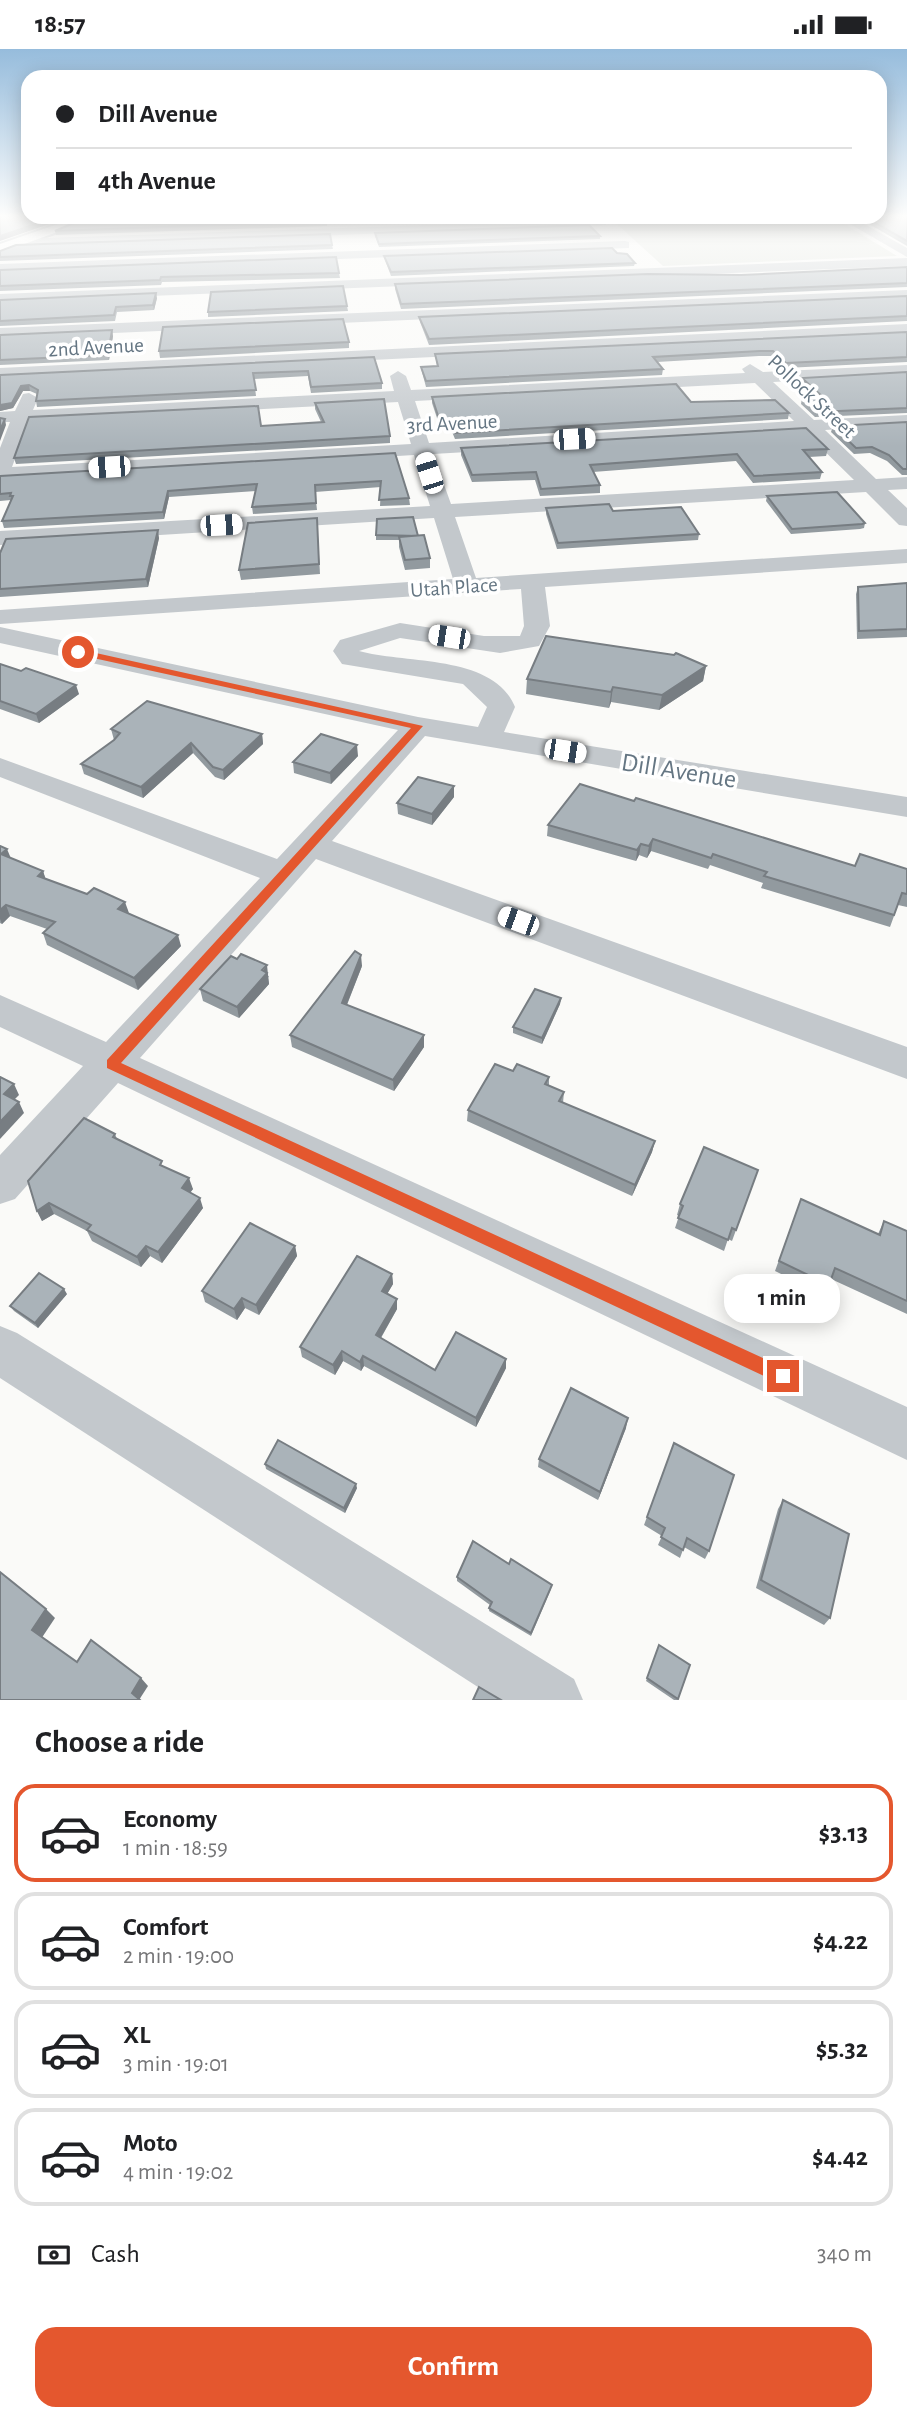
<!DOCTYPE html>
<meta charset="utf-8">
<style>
:root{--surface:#fff;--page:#f6f6f6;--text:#202124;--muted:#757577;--line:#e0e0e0;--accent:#e4572e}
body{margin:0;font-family:"Alegreya Sans",sans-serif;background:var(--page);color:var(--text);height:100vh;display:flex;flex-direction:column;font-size:26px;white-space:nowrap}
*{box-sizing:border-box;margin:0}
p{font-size:23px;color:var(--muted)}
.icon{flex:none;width:38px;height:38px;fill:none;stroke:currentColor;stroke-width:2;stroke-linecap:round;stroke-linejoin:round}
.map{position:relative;height:1651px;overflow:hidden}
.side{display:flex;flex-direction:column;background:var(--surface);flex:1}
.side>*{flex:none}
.banner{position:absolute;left:21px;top:21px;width:866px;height:154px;border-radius:21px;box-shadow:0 4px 18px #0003;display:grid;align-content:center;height:154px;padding:0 35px;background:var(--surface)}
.end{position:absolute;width:32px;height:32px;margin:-16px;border:9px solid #e4572e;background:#fff;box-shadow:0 0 0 4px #fff}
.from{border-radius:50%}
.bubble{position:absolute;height:49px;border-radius:21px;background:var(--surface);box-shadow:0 4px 18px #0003;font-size:23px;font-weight:600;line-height:49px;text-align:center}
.car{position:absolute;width:21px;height:42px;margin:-21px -10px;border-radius:9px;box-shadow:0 0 5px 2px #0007;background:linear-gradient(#fff 24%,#345 0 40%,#fff 0 76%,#345 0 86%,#fff 0)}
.banner b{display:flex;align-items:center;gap:24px;height:66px;font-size:26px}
.banner b+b{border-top:2px solid var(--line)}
.banner i{width:18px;height:18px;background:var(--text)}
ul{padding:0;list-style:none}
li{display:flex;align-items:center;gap:21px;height:98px;margin:0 14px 10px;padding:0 21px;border:4px solid var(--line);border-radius:21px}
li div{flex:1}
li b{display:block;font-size:26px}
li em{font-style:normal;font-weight:600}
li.active{border-color:var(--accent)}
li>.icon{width:63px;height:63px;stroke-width:1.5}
h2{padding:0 35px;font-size:32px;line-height:84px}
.pay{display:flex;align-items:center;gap:18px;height:77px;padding:0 35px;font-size:26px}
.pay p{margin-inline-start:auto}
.primary-button{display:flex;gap:14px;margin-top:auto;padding:14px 35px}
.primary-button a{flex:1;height:80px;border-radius:21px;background:var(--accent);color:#fff;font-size:28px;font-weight:600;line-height:80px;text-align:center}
.status{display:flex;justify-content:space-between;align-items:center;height:49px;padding:0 35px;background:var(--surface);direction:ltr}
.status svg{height:19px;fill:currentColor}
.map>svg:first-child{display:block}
.green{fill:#dadfd7}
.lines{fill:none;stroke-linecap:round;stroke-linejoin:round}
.major-casing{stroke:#b5babe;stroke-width:4}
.minor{fill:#c3c8cc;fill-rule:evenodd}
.major{fill:#fff;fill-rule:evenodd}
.wall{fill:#929a9f}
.shaded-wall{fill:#777d82}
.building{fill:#aab3b9;stroke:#777d82;stroke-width:2}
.route{fill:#e4572e}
.labels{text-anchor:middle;stroke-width:7;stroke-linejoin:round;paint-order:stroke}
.far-street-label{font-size:21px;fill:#657683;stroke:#fff}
.street-label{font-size:26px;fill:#657683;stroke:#fff}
</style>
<div class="status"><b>18:57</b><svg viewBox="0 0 49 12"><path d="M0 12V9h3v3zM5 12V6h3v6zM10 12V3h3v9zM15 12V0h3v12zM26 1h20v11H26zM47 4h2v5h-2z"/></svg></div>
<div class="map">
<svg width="907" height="1651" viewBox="0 0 907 1651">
<rect width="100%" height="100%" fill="#fafaf8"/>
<path class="green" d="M609 168H833L897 207 663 217Z"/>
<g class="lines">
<g class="major-casing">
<path id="major" d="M78 168H98L0 204V195Z"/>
</g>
<g class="minor">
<path d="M838 168H852L907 199V208Z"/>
<path d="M602 170 606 172V176L18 198 12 194 18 190Z"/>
<path d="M625 192 629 193V199L0 223V215Z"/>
<path d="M907 209V217L0 253V245Z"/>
<path d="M907 241V249L0 289V279Z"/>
<path d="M907 275V285L0 329V319Z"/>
<path d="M750 315 763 323 907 316V326L773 333 814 371 907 366V376L825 381 876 430 907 428V440L888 441 907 459V477L899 476 866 443 455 468 476 529 907 500V514L545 538 550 577 539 597 500 604 400 589 359 602C405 615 494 605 515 658L504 683 907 748V768L425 687 332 792 907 998V1030L316 810 140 1009 907 1358V1411L118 1034 15 1150 0 1155V1106L83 1017 0 978V946L106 993 260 829 0 728V709L277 810 398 681 0 594V578L418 668 478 678 487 658 463 635 342 615 333 602 340 591 400 574 484 587H520L524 577 521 540 0 575V561L453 530 434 469 0 496V482L430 457 414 406 0 431V399L10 373H0V363L15 362 23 345 29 344 38 349 33 361 394 342 390 327 398 322 406 327 411 341 745 324 742 320ZM755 334 794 372 429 394 415 352ZM398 353 411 395 12 418 29 372ZM805 383 854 431 451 455 433 405Z"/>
<path d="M0 1277 17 1284 574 1630 583 1651H498L0 1329Z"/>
</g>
<use href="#major" class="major"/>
</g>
<g class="wall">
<path d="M907 167V197L857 168H880Z"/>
<path d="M367 168H578L370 175Z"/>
<path d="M327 172V177L56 186 55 182Z"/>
<path d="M375 184 600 187V190L379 198 375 187Z"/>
<path d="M332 196 333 200 0 212V202Z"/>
<path d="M617 204 635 214 634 217 391 227 385 211 384 207Z"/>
<path d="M907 218V238L401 260 395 240V235L741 226Z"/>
<path d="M0 221 339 224 340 229 162 233 161 236 0 242Z"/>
<path d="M907 247V272L429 296 420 273 419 268Z"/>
<path d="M157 249 154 261 117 263 115 272 0 277V251Z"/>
<path d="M347 257 348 262 208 268V263Z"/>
<path d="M907 283V313L785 319 772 307H759L657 313 663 320 662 326 426 338 422 323 421 318 437 317 435 305Z"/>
<path d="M0 286 113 287 109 311 0 316Z"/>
<path d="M349 293V299L160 309 159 302Z"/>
<path d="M374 308 382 334V340L311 344 308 327 254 330 256 347 37 358 36 352 37 345 30 342H23L13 359 0 362V326Z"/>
<path d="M907 323V364L815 368 801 355 802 349H816L800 334 802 329Z"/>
<path d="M432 348 691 353 789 364 788 370 455 390 450 378H440L432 354Z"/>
<path d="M315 354 390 387V394L16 415 14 409 261 377 321 373 315 360Z"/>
<path d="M907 373V426H902L887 412 870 404 854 405 831 383 833 377Z"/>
<path d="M461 399 828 400 826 407 809 408 822 423 820 430 753 434 736 412 593 423 600 436V444L540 447 535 431 472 433 461 406Z"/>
<path d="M395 404 409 449 410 456 380 457 381 438 315 443 317 461 253 465 252 458 256 442 169 448 164 470 4 479 2 472 11 452V451L0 452V427Z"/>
<path d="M767 447 865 474 864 479 860 480 791 485 766 452Z"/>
<path d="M546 459 699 485 698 491 557 500 546 465Z"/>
<path d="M317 469 320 525 241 531 239 521Z"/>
<path d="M376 486 418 487 430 509V519L405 521 399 498V491H376Z"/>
<path d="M159 489 148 538 0 548V504Z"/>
<path d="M907 534V588L857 590 856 545 858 538Z"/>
<path d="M0 615 79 645 39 674 0 660Z"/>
<path d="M706 617 703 632 659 661 611 653 609 659 526 645 527 630Z"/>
<path d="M111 680 262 685 263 695 224 731 215 728 193 704 143 749 84 725 81 715 114 691Z"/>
<path d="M358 707 331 735 294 724 293 713Z"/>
<path d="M454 748 432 776 398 765 397 754Z"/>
<path d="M548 776 855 817 907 820V858L898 856 890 878 761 839 763 834 710 816 708 820 651 802 647 809 639 806 636 812 547 787Z"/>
<path d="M0 797 11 809 43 822 45 829 129 864 181 897 138 941 47 896 43 884 47 880 10 867 2 875 0 874Z"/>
<path d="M362 917 347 956 424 998 394 1042 292 998 290 986Z"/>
<path d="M269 927 268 929 269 935 239 969 203 952 200 940Z"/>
<path d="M561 949 560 955 542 995 513 984V978Z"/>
<path d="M513 1022 549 1028V1037L564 1043 563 1054 655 1092 652 1103 632 1147 467 1072 468 1061Z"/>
<path d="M115 1085 117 1090 164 1118 193 1140 190 1144 203 1159 162 1214 150 1207 141 1218 92 1192 87 1182 54 1165 42 1172 37 1162Z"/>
<path d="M758 1121 732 1192 728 1190 724 1202 675 1179 679 1167 677 1166 680 1155Z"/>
<path d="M801 1150 878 1185 884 1172 907 1182V1265L831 1230 824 1246 775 1222Z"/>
<path d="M295 1197 297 1207 259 1266 245 1259 237 1271 205 1253 202 1242Z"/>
<path d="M392 1225 393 1235 387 1245 397 1250V1260L381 1289 435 1321 506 1319 476 1378 364 1317 361 1322 343 1312 335 1326 302 1308 300 1298Z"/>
<path d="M67 1245 38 1279 14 1262 10 1257Z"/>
<path d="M626 1379 598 1451 538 1418 539 1410Z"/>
<path d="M674 1394 709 1502 705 1510 684 1498 680 1509 658 1496 662 1487 644 1476Z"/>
<path d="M265 1415 357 1439 345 1464 266 1420Z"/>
<path d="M783 1451 830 1569 824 1576 756 1539 778 1460Z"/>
<path d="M509 1515 551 1540 531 1587 489 1562 490 1556 457 1532V1528Z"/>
<path d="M659 1596 678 1650 677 1651H674L646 1632Z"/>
</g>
<g class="shaded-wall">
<path d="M57 168H70L0 192V187Z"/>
<path d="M156 244 157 249 154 261 153 256Z"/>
<path d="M112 281 113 287 109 311 108 306Z"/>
<path d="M29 336 30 342H23L13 359 0 362V356L21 337Z"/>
<path d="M5 370 6 376 0 392V381Z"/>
<path d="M168 442 169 448 164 470 163 463Z"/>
<path d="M158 481 159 489 148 538 146 530Z"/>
<path d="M706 617 703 632 659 661 662 646Z"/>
<path d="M76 636 79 645 39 674 36 665Z"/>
<path d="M613 638 611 653 609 659 611 643Z"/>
<path d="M262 685 263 695 224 731 223 721Z"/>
<path d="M191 694 193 704 143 749 141 738Z"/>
<path d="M357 696 358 707 331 735 330 724Z"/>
<path d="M454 737V748L432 776V765Z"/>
<path d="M653 790 651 802 647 809 649 797Z"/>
<path d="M641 795 639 806 636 812 637 801Z"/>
<path d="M7 800 12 812 1 805Z"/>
<path d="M43 822 47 834 38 827Z"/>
<path d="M125 853 129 864 118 860Z"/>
<path d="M6 856 10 867 2 875 0 870V861Z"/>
<path d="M178 886 181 897 138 941 134 929Z"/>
<path d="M361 906 362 917 343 965 342 954Z"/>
<path d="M267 916 269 935 239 969 237 958Z"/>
<path d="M561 949 560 955 542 995V989Z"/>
<path d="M424 986V998L394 1042 393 1031Z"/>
<path d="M14 1035 19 1046 9 1056 4 1045Z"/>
<path d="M19 1053 24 1064 0 1090V1073Z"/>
<path d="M655 1092 652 1103 632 1147 635 1136Z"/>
<path d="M189 1129 193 1140 185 1150 182 1139Z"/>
<path d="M200 1149 203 1159 162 1214 158 1203Z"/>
<path d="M49 1154 54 1165 42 1172 37 1162Z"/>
<path d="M146 1197 150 1207 141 1218 137 1208Z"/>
<path d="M295 1197 297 1207 259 1266 256 1256Z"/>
<path d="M392 1225 393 1235 383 1252 382 1242Z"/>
<path d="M64 1240 67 1245 38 1279 35 1274Z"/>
<path d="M242 1249 245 1259 237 1271 234 1260Z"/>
<path d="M397 1250V1260L377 1295 376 1286Z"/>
<path d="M342 1302 343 1312 335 1326 333 1316Z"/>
<path d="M363 1307 364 1317 361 1322 360 1313Z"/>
<path d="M506 1310V1319L476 1378V1369Z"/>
<path d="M628 1369 626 1379 598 1451 600 1443Z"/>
<path d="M356 1435 357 1439 345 1464 344 1459Z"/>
<path d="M46 1560 55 1569 41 1590 32 1581Z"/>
<path d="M141 1629 148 1637 139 1651 132 1644Z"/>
</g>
<g class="building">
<path d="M0 167H28V168H57L0 187Z"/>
<path d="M880 167H907V192L865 168H880Z"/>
<path d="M88 168H326L327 172 55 182Z"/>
<path d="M368 168H490L370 172Z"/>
<path d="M589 176 600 187 379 195 375 184Z"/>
<path d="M330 185 332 196 0 208V202L16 196Z"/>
<path d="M612 199 617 204 627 205 635 214 391 223 384 207Z"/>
<path d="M336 208 339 224 161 228 160 231 0 237V221Z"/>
<path d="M907 218V234L401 255 395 235 648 225 741 226Z"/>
<path d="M343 237 347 257 208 263 211 243Z"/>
<path d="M156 244 153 256 116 258 114 266 0 272V251Z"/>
<path d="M907 247V267L429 290 419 268Z"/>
<path d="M343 270 349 293 159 302 163 278Z"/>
<path d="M112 281 108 306 0 311V286Z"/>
<path d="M907 283V308L786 314 773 302H760L653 308 663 320 426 332 421 318 438 317 435 305Z"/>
<path d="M374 308 382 334 311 338 308 322 253 324 256 341 36 352 38 341 29 336 21 337 12 354 0 356V326Z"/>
<path d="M907 323V359L816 363 802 349 823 348 802 329Z"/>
<path d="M676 335 691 353 775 351 789 364 455 384 450 372 440 373 432 348Z"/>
<path d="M384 350 390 387 14 409 29 368 258 357 261 377 324 373 315 354Z"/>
<path d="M0 369 5 370 0 381Z"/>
<path d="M907 373V420H903L889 406 872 398 856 399 833 377Z"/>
<path d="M806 379 828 400 803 401 822 423 754 427 737 405 590 416 600 436 541 440 536 423 472 426 461 399Z"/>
<path d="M395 404 409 449 379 451 381 432 315 436 316 454 252 458 257 435 168 442 163 463 2 472 13 447H10L11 444 0 445V427Z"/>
<path d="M837 443 865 474 862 475 792 480 767 447Z"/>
<path d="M609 455 613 462 681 458 699 485 558 494 546 459Z"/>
<path d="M413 468 418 487 376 486 377 470Z"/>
<path d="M317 469 319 515 239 521 248 474Z"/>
<path d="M158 481 146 530 0 540V504L6 490Z"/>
<path d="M424 486 430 509 405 511 399 488Z"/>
<path d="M907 534V580L859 582 858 538Z"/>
<path d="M546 587 674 606 676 604 706 617 662 646 613 638 611 643 527 630Z"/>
<path d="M0 615 21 622 26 619 76 636 36 665 0 652Z"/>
<path d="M147 652 262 685 223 721 213 718 191 694 141 738 81 715 114 691 120 684 111 680Z"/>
<path d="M321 685 357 696 330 724 293 713Z"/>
<path d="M418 728 454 737 432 765 397 754Z"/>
<path d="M580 735 634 752 636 749 855 817 860 805 907 820V845L902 844 894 866 764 827 767 823 713 805 711 809 653 790 649 797 641 795 637 801 548 776Z"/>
<path d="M0 797 7 800 1 805 43 822 38 827 87 845 94 839 125 853 118 860 178 886 134 929 43 884 55 873 6 856 0 861Z"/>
<path d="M355 902 361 906 342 954 424 986 393 1031 290 986Z"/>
<path d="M241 905 267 916 262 921 267 924 237 958 200 940 231 907 237 910Z"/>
<path d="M535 940 561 949 542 989 513 978Z"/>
<path d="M495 1015 513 1022 517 1015 549 1028 545 1035 564 1043 559 1052 655 1092 635 1136 468 1061Z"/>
<path d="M0 1028 14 1035 4 1045 19 1053 0 1073Z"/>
<path d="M84 1069 115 1085 113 1088 162 1112 160 1116 189 1129 182 1139 200 1149 158 1203 146 1197 137 1208 87 1181 91 1176 49 1154 37 1162 28 1132Z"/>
<path d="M704 1098 758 1121 736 1181 732 1179 728 1191 678 1169 683 1157 680 1155Z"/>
<path d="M801 1150 880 1186 884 1172 907 1182V1252L835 1219 829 1236 779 1212Z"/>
<path d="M250 1174 295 1197 256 1256 242 1249 234 1260 202 1242Z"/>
<path d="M357 1207 392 1225 382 1242 397 1250 376 1286 435 1321 456 1283 506 1310 476 1369 363 1307 360 1313 342 1302 333 1316 300 1298Z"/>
<path d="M39 1224 64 1240 35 1274 10 1257Z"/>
<path d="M571 1339 628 1369 600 1443 539 1410Z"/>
<path d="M278 1391 356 1435 344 1459 265 1415Z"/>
<path d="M674 1394 734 1426 709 1502 687 1489 683 1501 661 1488 665 1479 647 1468Z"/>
<path d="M783 1451 849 1485 830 1569 761 1531Z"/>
<path d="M473 1492 509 1515 511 1510 552 1536 531 1584 489 1559 492 1553 457 1528Z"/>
<path d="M0 1523 46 1560 32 1581 77 1613 91 1591 141 1629 132 1644 140 1651H0Z"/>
<path d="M659 1596 690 1616 678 1650 647 1629Z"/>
<path d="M479 1638 501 1651H473Z"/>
</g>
<linearGradient id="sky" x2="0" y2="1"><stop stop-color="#96bcdc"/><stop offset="0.42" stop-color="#fdfdfc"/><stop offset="1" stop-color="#fdfdfc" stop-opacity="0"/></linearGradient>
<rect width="907" height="398" fill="url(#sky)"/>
<path class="route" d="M78 600 423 677 121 1014 789 1321 792 1327 789 1333 783 1336 777 1333 107 1019V1011L411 679 75 605Z"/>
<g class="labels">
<g class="far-street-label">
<text transform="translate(96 298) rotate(-3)" y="7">2nd Avenue</text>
<text transform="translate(812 347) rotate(43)" y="7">Pollock Street</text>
<text transform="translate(452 374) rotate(-3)" y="7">3rd Avenue</text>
<text transform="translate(454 538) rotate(-4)" y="7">Utah Place</text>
</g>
<g class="street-label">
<text transform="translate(679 721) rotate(9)" y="9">Dill Avenue</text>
</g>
</g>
</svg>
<i class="end from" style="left:78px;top:603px"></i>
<i class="end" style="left:783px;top:1327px"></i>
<div class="bubble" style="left:724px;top:1225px;width:116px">1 min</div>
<i class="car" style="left:574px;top:390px;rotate:87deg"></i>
<i class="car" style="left:109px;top:418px;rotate:266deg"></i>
<i class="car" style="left:429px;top:424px;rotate:342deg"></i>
<i class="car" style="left:221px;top:476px;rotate:87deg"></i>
<i class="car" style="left:449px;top:588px;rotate:279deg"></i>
<i class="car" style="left:565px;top:702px;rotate:99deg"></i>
<i class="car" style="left:518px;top:872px;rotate:290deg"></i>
<div class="banner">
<b><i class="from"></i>Dill Avenue</b>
<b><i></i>4th Avenue</b>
</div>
</div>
<section class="side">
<h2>Choose a ride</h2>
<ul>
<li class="active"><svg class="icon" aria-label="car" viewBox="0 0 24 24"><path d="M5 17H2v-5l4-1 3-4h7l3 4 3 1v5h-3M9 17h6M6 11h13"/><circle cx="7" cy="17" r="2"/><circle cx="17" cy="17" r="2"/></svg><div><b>Economy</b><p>1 min · 18:59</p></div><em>$3.13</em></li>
<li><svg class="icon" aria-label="car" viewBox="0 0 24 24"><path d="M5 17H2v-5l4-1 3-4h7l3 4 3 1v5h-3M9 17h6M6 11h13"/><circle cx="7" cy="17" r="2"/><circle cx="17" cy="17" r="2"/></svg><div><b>Comfort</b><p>2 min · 19:00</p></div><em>$4.22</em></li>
<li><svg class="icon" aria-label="car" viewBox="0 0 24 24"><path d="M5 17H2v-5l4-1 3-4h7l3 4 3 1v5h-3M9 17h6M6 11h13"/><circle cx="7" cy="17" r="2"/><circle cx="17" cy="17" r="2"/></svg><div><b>XL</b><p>3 min · 19:01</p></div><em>$5.32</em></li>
<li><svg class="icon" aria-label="car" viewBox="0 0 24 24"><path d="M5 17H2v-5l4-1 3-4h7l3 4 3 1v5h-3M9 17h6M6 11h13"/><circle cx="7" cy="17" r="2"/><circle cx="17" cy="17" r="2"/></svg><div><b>Moto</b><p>4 min · 19:02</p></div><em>$4.42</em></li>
</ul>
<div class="pay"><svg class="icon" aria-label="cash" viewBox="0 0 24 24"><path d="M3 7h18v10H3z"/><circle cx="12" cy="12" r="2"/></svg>Cash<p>340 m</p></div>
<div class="primary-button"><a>Confirm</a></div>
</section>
